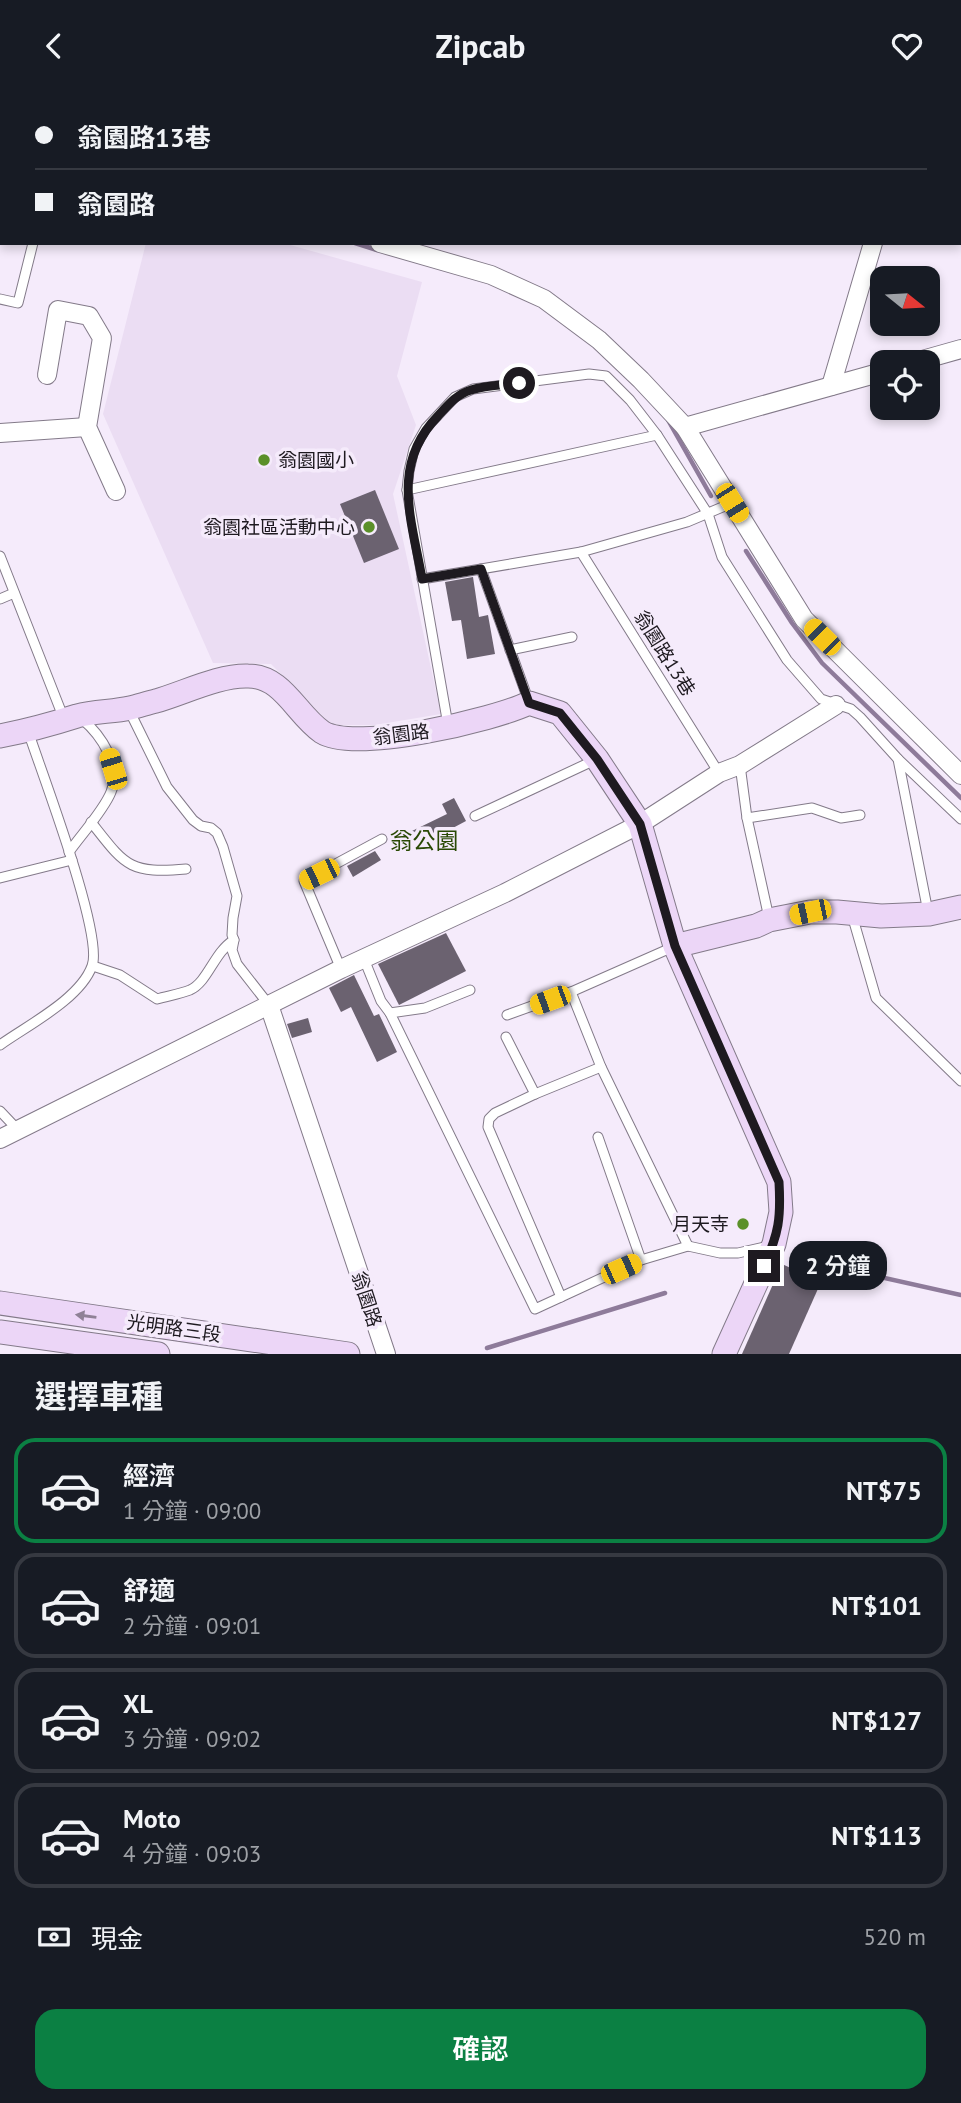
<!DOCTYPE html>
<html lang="zh-TW">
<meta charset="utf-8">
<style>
:root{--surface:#171b24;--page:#20242c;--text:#f1f3f6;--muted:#9ea1a6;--line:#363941;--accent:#0b8043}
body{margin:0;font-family:"PT Sans","Noto Sans TC",sans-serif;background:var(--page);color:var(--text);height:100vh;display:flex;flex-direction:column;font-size:26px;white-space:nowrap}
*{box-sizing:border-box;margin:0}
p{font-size:23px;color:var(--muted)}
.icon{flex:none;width:38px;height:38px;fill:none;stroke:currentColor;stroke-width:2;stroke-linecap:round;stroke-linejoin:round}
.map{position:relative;height:1263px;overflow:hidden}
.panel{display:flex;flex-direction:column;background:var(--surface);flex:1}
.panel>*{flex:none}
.top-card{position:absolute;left:0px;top:0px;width:962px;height:154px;box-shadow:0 4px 10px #0003;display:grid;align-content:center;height:154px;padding:0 35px;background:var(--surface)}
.needle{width:46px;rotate:108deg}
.controls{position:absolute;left:870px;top:175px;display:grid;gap:14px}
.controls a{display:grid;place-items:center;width:70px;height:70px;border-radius:14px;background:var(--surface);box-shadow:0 4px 10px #0003;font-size:35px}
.end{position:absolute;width:32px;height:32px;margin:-16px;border:9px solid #1e1a20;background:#fff;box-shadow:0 0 0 4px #fff}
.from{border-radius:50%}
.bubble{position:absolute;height:49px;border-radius:21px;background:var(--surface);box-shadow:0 4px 10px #0003;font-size:23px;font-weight:600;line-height:49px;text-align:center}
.car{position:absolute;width:21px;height:42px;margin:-21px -10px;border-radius:9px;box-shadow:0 0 5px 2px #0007;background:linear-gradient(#f5c518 24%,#345 0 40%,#f5c518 0 76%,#345 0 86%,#f5c518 0)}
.top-card b{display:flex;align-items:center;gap:24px;height:66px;font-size:26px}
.top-card b+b{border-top:2px solid var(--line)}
.top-card i{width:18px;height:18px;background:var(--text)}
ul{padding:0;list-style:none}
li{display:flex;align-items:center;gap:21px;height:105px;margin:0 14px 10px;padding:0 21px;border:4px solid var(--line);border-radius:21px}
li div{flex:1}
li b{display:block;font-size:26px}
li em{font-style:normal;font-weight:600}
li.on{border-color:var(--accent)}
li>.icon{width:63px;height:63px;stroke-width:1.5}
h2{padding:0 35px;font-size:32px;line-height:84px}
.pay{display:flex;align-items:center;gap:18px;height:77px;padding:0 35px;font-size:26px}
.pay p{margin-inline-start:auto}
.primary-button{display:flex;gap:14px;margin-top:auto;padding:14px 35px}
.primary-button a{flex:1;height:80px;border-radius:21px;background:var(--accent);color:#fff;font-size:28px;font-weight:600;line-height:80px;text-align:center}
header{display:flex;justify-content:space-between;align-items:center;height:91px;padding:0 35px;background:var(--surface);font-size:32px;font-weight:600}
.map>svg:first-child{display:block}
.built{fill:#ebddf3}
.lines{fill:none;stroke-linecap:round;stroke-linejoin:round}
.stream{stroke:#8e7b9a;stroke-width:4.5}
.building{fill:#6b6270}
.lane-casing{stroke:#837a89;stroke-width:11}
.street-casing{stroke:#837a89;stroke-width:20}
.secondary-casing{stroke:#837a89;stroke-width:25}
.lane{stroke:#fff;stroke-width:9}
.street{stroke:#fff;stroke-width:18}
.secondary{stroke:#ecd6f7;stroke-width:23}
.oneway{fill:#8f8196}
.route{stroke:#1e1a20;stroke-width:9}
.poi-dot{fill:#5b9029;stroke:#f5ebfb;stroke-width:2.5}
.labels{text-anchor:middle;stroke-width:7;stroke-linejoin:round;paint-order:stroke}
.poi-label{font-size:19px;fill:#1e1a20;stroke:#f5ebfb;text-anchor:end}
.street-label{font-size:19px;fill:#1e1a20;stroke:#f5ebfb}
.quarter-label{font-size:23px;fill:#294904;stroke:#f5ebfb}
</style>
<header><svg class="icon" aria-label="back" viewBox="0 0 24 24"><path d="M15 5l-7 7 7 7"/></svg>Zipcab<svg class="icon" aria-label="heart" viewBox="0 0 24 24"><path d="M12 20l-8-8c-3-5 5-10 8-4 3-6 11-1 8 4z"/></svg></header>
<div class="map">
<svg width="961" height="1263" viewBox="0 0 961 1263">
<rect width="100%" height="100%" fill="#f5ebfb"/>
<path class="built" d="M146 152H283L422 191 397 285 416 334 393 403 441 623 375 634H331L271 573 213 572 103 323Z"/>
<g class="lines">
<g class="stream">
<path d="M0 50H2"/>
<path d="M355 152 377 159"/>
<path d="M668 329 711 405"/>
<path d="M746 460 792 532 822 572 961 707"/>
<path d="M795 1167 961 1204"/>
<path d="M487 1257 665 1202"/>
</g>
</g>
<g class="building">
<path d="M375 399 399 458 364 472 340 413Z"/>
<path d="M473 486 479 526 488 524 495 563 467 568 461 529 452 530 445 491Z"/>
<path d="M454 707 466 730 419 755 412 740 447 723 442 713Z"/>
<path d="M375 760 381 769 353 786 347 775Z"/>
<path d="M446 842 466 880 399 914 378 873Z"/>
<path d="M354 884 374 925 379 923 397 961 377 971 351 916 341 921 329 897Z"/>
<path d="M308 927 312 941 292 947 287 933Z"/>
<path d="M782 1173 821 1191 789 1263H742Z"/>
</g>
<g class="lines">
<g class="lane-casing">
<g id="lane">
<path d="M0 64 2 65"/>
<path d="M0 77 2 78"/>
<path d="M0 208 18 212 33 152"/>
<path d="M407 399 657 344"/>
<path d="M581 461 719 682"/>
<path d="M0 465 64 628"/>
<path d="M481 478 529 611"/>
<path d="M422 488 581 461 687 431 732 412"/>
<path d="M0 508 14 502"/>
<path d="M510 559 572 546"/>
<path d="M129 619 167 696 193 729 201 735 211 737 217 742 223 756 237 805 233 827 232 844 234 849 232 859 237 873 269 914"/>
<path d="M448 634 407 399 409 380 414 358 426 337 455 306 473 298 589 283 606 285 630 309 657 344 708 423 722 466 787 569 821 608 851 618 860 626 898 668 961 728"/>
<path d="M898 668 928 821"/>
<path d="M740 674 747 727 769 827"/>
<path d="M475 725 595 669"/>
<path d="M747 727 812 717 841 727 860 724"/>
<path d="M91 731C125 774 128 783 186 778"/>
<path d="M69 761C81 744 104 719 111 701 122 675 101 644 82 628"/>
<path d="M0 787 72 769"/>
<path d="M852 824 876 907 961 990"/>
<path d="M364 868 381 910 390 922 425 917 470 899"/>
<path d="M93 875 120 884 157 908C167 905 180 903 190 899 208 891 214 861 234 849"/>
<path d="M341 878 304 790 382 748"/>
<path d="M571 901 601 976 688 1155"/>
<path d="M390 922 535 1218 561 1206"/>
<path d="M507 924 571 901 673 856"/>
<path d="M506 946 535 1003"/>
<path d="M0 954C28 934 80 908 92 875 104 844 41 680 28 640"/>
<path d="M601 976 535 1003 495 1022 489 1028 488 1036 561 1206 641 1169 688 1155 720 1162H738L769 1155"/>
<path d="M0 1020 18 1039"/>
<path d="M598 1046 641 1169"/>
</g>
</g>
<g class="street-casing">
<g id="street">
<path d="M408 2V0"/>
<path d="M917 2V0"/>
<path d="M0 37H2"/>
<path d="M380 152 491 184 544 208 599 249 641 289 685 336 804 528 961 684"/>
<path d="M915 271 961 258"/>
<path d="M47 284 58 219 89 225 102 247 87 336 116 400"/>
<path d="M831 295 873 152"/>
<path d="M685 336 882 281"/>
<path d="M0 342 87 336"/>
<path d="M269 914 386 1263"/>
<path d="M0 1048 341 878 505 802 640 733 719 682 740 674 836 614"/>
</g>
</g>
<g class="secondary-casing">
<g id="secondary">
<path d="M0 645C26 640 52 633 77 625 95 620 113 621 130 617 139 615 147 612 156 610 184 602 219 584 248 585 283 585 296 623 322 641 355 662 494 629 529 612L560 622 597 668 640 733 675 855 779 1091 781 1121 774 1153 724 1263"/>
<path d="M675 855 756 835 769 829 810 821H837L881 825 929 823 961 816"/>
<path d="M0 1212 348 1263"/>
<path d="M0 1241 158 1263"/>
</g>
</g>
<use href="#lane" class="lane"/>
<use href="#street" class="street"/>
<use href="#secondary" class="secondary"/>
</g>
<defs><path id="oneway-solid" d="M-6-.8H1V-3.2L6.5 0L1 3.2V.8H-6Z" transform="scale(1.75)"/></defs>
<use class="oneway" href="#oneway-solid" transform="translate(86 1225) rotate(-172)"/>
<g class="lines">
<path class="route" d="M519 292C504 294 486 294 471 299 457 303 448 314 438 325 390 374 412 429 422 488L481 478 529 612 560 622 597 668 640 733 675 855 779 1091C781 1127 779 1142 764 1175"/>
</g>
<g class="poi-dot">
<circle cx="264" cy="369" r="7"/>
<circle cx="369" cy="436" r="7"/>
<circle cx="743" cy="1133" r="7"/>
</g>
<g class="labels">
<g class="poi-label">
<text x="278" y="376" text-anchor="start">翁園國小</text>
<text x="355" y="443">翁園社區活動中心</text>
<text x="729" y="1140">月天寺</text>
</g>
<g class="street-label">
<text transform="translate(665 562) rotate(58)" y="7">翁園路13巷</text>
<text transform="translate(401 643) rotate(-7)" y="7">翁園路</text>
<text transform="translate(367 1208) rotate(72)" y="7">翁園路</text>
<text transform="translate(174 1237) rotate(8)" y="7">光明路三段</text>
</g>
<g class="quarter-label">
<text x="424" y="758">翁公園</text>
</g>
</g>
</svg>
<div class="controls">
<a><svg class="needle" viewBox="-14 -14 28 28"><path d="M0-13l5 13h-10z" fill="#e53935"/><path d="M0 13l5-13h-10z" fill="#9ea1a6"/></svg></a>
<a><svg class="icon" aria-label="locate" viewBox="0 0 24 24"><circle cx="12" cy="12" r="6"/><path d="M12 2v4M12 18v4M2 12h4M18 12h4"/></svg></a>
</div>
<i class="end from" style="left:519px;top:292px"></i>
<i class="end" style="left:764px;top:1175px"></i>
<div class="bubble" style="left:789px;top:1150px;width:98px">2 分鐘</div>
<i class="car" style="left:732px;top:412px;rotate:148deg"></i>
<i class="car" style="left:822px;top:546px;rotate:315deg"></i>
<i class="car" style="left:113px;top:678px;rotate:343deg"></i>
<i class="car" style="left:319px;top:783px;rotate:244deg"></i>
<i class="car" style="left:810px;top:821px;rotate:258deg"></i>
<i class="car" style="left:550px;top:909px;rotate:250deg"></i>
<i class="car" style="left:621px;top:1178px;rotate:66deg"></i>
<div class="top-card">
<b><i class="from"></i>翁園路13巷</b>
<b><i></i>翁園路</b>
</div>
</div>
<section class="panel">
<h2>選擇車種</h2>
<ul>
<li class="on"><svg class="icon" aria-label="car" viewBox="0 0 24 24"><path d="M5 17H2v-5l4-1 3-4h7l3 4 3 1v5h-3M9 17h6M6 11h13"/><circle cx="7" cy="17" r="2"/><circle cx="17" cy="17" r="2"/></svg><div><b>經濟</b><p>1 分鐘 · 09:00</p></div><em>NT$75</em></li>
<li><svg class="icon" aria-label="car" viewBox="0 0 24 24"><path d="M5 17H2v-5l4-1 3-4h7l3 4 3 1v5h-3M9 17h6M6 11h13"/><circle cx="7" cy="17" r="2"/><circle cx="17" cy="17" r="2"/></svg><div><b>舒適</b><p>2 分鐘 · 09:01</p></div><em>NT$101</em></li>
<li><svg class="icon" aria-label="car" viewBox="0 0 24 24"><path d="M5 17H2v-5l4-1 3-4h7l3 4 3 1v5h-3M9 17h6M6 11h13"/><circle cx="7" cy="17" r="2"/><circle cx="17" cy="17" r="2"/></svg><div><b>XL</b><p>3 分鐘 · 09:02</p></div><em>NT$127</em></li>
<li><svg class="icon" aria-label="car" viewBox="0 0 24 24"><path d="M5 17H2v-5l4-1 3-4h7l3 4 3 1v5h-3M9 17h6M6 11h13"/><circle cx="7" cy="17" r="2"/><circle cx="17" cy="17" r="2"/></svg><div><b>Moto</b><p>4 分鐘 · 09:03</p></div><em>NT$113</em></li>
</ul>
<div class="pay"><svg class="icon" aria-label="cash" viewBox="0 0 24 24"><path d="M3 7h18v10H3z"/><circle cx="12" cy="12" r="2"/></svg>現金<p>520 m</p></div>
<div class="primary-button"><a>確認</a></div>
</section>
